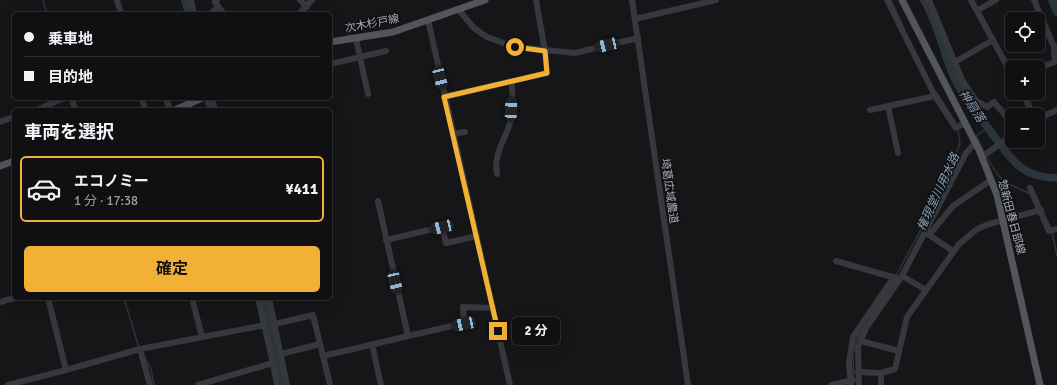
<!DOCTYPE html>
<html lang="ja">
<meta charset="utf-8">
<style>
:root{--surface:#101012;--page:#19191b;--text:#f1f3f6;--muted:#9c9d9f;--line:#303032;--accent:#f2b134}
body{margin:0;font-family:Signika,"Noto Sans JP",sans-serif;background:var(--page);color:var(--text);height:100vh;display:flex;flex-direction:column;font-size:15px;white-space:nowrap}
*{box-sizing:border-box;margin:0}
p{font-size:13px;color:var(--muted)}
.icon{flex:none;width:22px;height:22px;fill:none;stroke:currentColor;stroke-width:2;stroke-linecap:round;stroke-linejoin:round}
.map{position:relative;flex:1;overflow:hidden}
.side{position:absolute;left:12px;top:108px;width:320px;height:192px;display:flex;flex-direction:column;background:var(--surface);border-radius:6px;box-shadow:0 4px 16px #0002,0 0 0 1px var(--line)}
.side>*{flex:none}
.guide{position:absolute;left:12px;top:12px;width:320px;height:88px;border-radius:6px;box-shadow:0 4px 16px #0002,0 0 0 1px var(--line);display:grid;align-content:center;height:88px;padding:0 12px;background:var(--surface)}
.fabs{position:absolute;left:1005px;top:12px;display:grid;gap:8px}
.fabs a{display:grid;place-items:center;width:40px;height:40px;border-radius:6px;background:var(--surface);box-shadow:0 4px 16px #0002,0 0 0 1px var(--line);font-size:20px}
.end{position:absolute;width:18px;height:18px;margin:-9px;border:5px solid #f2b134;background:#111;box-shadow:0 0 0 2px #111}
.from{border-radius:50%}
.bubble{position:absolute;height:28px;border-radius:6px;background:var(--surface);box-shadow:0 4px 16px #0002,0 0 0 1px var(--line);font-size:13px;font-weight:700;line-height:28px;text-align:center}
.car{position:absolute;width:12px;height:24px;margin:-12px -6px;border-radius:5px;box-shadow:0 0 3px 1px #0007;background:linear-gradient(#222 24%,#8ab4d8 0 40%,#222 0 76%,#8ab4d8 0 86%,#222 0)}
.guide b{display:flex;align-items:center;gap:14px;height:38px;font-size:15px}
.guide b+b{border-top:1px solid var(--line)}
.guide i{width:10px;height:10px;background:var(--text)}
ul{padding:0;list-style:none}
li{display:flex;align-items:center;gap:12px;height:66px;margin:0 8px 6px;padding:0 4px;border:2px solid transparent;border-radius:6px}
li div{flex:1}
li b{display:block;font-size:15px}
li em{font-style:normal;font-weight:700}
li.current{border-color:var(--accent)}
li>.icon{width:36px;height:36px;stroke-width:1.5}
h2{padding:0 12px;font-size:18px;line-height:48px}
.primary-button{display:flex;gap:8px;margin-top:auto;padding:8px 12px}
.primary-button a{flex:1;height:46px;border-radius:6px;background:var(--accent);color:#111;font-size:16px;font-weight:700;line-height:46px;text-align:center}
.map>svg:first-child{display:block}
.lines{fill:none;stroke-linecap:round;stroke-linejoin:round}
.stream{stroke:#2c353c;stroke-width:1.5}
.river{stroke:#2c353c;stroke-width:8}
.minor{stroke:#37383d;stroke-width:6}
.major{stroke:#53555c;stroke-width:7}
.route{stroke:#f2b134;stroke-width:5}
.labels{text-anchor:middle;stroke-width:3;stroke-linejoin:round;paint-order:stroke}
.street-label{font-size:11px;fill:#a8adb8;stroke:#111113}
.water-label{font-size:12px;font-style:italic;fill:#7f9bb3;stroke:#111113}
</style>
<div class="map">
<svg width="1057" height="385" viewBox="0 0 1057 385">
<rect width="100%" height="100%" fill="#161618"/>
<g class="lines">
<g class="stream">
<path d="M43 0 47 14"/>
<path d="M891 0 902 24"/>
<path d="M937 93 957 125"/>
<path d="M985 153 976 136 988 128"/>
<path d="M987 157C1000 182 1004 182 1029 193"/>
<path d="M1036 196 1050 227"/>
<path d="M1052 232 1057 256"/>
<path d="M896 276 936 201 960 144 958 129"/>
<path d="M124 298 139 348"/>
<path d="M854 352 856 340 863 328"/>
<path d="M853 356 854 378"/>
<path d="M145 358 151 369 154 385"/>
</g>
<g class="river">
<path d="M185 0 189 14"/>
<path d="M924 0C939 24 943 54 955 79 966 102 977 112 991 132 1011 158 1020 178 1057 178"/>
<path d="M1052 0 1057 12"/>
<path d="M211 98 214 110"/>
<path d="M263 298 283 385"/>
</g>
<g class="minor">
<path d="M117 0 121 14"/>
<path d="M191 0 194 14"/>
<path d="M217 0 215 2 224 14"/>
<path d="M300 0 307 7"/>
<path d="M632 0 688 385"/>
<path d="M887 0 935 96"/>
<path d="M929 0 962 80 976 101 987 107 994 102 1012 123"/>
<path d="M971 0 1012 75"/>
<path d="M1034 0 1057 54"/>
<path d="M458 9 474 28 487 37 515 47 575 53 638 38"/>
<path d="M978 10 996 0"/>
<path d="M210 14 218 7"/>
<path d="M299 14 312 0"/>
<path d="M635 19 716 0"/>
<path d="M428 20 510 385"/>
<path d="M356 39 368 94"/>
<path d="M955 62 993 40"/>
<path d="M330 64 386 51"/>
<path d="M1038 68 1055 62 1054 50"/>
<path d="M1022 93 1034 115"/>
<path d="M444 97 547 73 545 51 536 0"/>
<path d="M72 98 75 110"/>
<path d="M142 98 145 110"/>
<path d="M166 98 170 110"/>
<path d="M207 98 210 110"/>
<path d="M888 106 898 153"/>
<path d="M37 110 64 98"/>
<path d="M870 110 935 96 956 128 965 123"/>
<path d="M1038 119 1057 110"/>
<path d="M0 122 14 117"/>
<path d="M453 134 465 132"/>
<path d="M982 157 1012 135"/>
<path d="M497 174C493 155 505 140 510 123 514 111 512 94 512 82"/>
<path d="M1030 188 1049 231 1057 229"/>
<path d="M378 201 408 336"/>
<path d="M926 233 953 251"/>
<path d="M929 235 953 206 991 180"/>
<path d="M386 240 442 227 446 243 477 236"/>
<path d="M836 261 896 278"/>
<path d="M902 276 926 290"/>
<path d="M192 298 202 337"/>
<path d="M258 298 273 363 277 385"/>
<path d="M269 298 287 385"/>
<path d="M0 302 14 298"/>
<path d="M275 324 313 315 323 356"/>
<path d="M861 341 899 351"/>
<path d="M372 344 381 385"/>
<path d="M140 349 150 385"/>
<path d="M281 354 320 344"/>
<path d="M66 370 140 349 265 325"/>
<path d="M858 372 881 373 895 369 907 317 959 244 977 229 989 224 1041 210"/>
<path d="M881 373V385"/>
<path d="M8 385 66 370 48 298"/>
<path d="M198 385 273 363"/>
<path d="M330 385 323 356 464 323 463 307 493 308"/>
<path d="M831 385 853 380"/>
<path d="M851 385 849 363 853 337 894 277"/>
<path d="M859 385 858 347 866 328 902 276 966 153 974 144"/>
</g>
<g class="major">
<path d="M902 0 979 150 997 195 1040 385"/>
<path d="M330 42 393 32 485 0"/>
<path d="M175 110 202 98"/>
<path d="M0 166 14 161"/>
</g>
</g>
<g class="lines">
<path class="route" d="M498 331 444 97 547 73 545 51 515 47"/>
</g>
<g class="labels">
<g class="street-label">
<text transform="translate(372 23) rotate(-11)" y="4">次木杉戸線</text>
<text transform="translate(670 191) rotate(82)" y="4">埼葛広域農道</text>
<text transform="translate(1012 217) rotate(75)" y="4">惣新田春日部線</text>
</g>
<g class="water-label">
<text transform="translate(972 106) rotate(57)" y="4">神扇落</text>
<text transform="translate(938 192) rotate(-65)" y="4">権現堂川用水路</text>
</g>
</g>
</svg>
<div class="fabs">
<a><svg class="icon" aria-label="locate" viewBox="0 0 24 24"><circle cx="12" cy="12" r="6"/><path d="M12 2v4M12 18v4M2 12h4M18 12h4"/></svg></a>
<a>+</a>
<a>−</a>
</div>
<i class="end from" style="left:515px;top:47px"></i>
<i class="end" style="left:498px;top:331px"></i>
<div class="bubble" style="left:512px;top:317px;width:48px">2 分</div>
<i class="car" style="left:607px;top:45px;rotate:257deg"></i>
<i class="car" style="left:440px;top:78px;rotate:166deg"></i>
<i class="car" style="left:511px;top:109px;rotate:2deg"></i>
<i class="car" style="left:442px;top:227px;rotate:257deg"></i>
<i class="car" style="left:395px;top:282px;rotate:167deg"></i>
<i class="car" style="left:464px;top:324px;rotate:258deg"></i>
<div class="guide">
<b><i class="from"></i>乗車地</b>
<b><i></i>目的地</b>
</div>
<section class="side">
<h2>車両を選択</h2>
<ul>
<li class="current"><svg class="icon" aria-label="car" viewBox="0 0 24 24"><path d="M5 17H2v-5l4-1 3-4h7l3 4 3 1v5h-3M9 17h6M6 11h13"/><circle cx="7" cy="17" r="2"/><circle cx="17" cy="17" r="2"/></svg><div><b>エコノミー</b><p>1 分 · 17:38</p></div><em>¥411</em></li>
</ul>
<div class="primary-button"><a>確定</a></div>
</section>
</div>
